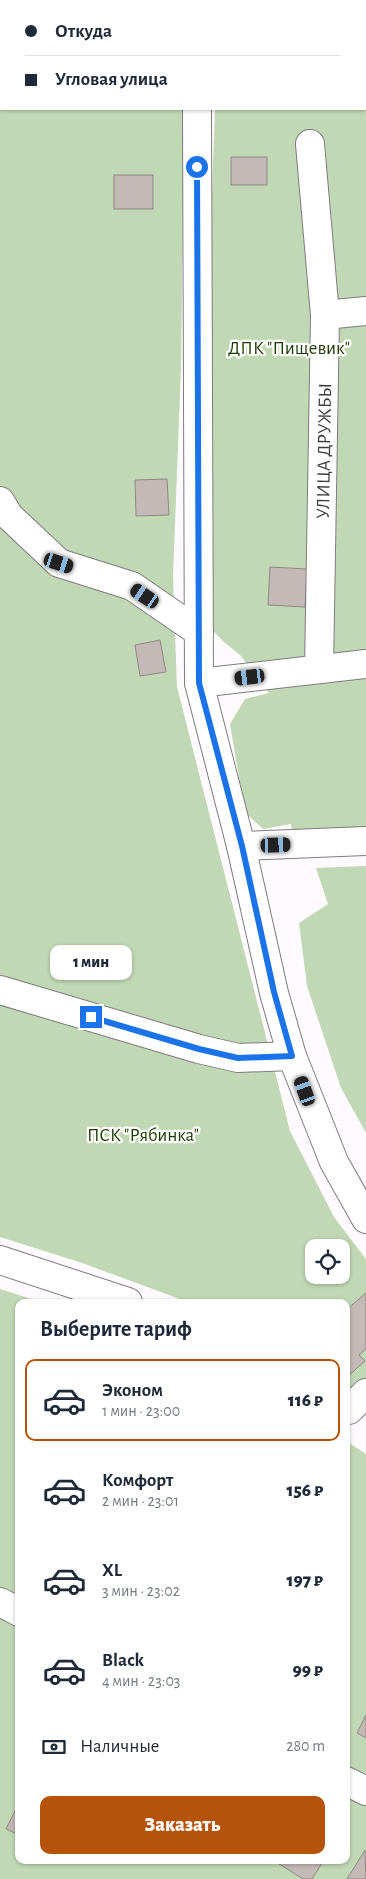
<!DOCTYPE html>
<html lang="ru">
<meta charset="utf-8">
<style>
:root{--surface:#fff;--page:#f2f2f3;--text:#1f2937;--muted:#747a83;--line:#e0e1e3;--accent:#b45309}
body{margin:0;font-family:"Alegreya Sans",sans-serif;background:var(--page);color:var(--text);height:100vh;display:flex;flex-direction:column;font-size:19px;white-space:nowrap}
*{box-sizing:border-box;margin:0}
p{font-size:16px;color:var(--muted)}
.icon{flex:none;width:28px;height:28px;fill:none;stroke:currentColor;stroke-width:2;stroke-linecap:round;stroke-linejoin:round}
.map{position:relative;flex:1;overflow:hidden}
.drawer{position:absolute;left:15px;top:1299px;width:335px;height:565px;display:flex;flex-direction:column;background:var(--surface);border-radius:10px;box-shadow:0 1px 4px #0004}
.drawer>*{flex:none}
.banner{position:absolute;left:0px;top:0px;width:366px;height:110px;box-shadow:0 1px 4px #0004;display:grid;align-content:center;height:110px;padding:0 25px;background:var(--surface)}
.buttons{position:absolute;left:305px;top:1239px;display:grid;gap:10px}
.buttons a{display:grid;place-items:center;width:45px;height:45px;border-radius:10px;background:var(--surface);box-shadow:0 1px 4px #0004;font-size:25px}
.end{position:absolute;width:22px;height:22px;margin:-11px;border:6px solid #1a73e8;background:#fff;box-shadow:0 0 0 2px #fff}
.from{border-radius:50%}
.bubble{position:absolute;height:35px;border-radius:10px;background:var(--surface);box-shadow:0 1px 4px #0004;font-size:16px;font-weight:800;line-height:35px;text-align:center}
.car{position:absolute;width:15px;height:30px;margin:-15px -8px;border-radius:6px;box-shadow:0 0 4px 1px #0007;background:linear-gradient(#222 24%,#8ab4d8 0 40%,#222 0 76%,#8ab4d8 0 86%,#222 0)}
.banner b{display:flex;align-items:center;gap:18px;height:48px;font-size:19px}
.banner b+b{border-top:1px solid var(--line)}
.banner i{width:12px;height:12px;background:var(--text)}
ul{padding:0;list-style:none}
li{display:flex;align-items:center;gap:15px;height:82px;margin:0 10px 8px;padding:0 15px;border:2px solid transparent;border-radius:10px}
li div{flex:1}
li b{display:block;font-size:19px}
li em{font-style:normal;font-weight:800}
li.current{border-color:var(--accent)}
li>.icon{width:45px;height:45px;stroke-width:1.5}
h2{padding:0 25px;font-size:22px;line-height:60px}
.pay{display:flex;align-items:center;gap:12px;height:55px;padding:0 25px;font-size:19px}
.pay p{margin-inline-start:auto}
.button{display:flex;gap:10px;margin-top:auto;padding:10px 25px}
.button a{flex:1;height:58px;border-radius:10px;background:var(--accent);color:#fff;font-size:20px;font-weight:800;line-height:58px;text-align:center}
.map>svg:first-child{display:block}
.green{fill:#c1d8b4;fill-rule:evenodd}
.building{fill:#c3b9b6;stroke:#918784}
.lines{fill:none;stroke-linecap:round;stroke-linejoin:round}
.minor-casing{stroke:#817a80;stroke-width:30}
.minor{stroke:#fff;stroke-width:28}
.route{stroke:#1a73e8;stroke-width:6}
.labels{text-anchor:middle;stroke-width:4.5;stroke-linejoin:round;paint-order:stroke}
.park-label{font-size:19px;fill:#1d3b05;stroke:#fff}
.street-label{font-size:19px;fill:#3f3c3e;stroke:#fff}
</style>
<div class="map">
<svg width="366" height="1879" viewBox="0 0 366 1879">
<rect width="100%" height="100%" fill="#fffafe"/>
<g class="green">
<path d="M0 0H185L1 1V109H184L181 369 173 577 177 687 290 1131 334 1217 366 1259V1400L346 1388V1302H188L82 1263 0 1237ZM314 1248H341V1275H314Z"/>
<path d="M231 0H366V841L293 844 291 824 263 829 245 812 230 724 245 699 269 693 241 656 224 642 207 625 212 325V192L215 109H365V1Z"/>
<path d="M366 866V1133L341 1088 307 986 299 923 328 904 316 868Z"/>
<path d="M0 1289 41 1302H19V1860H346V1441L366 1454V1879H0Z"/>
</g>
<g class="building">
<rect x="231" y="157" width="36" height="28"/>
<rect x="114" y="175" width="39" height="34"/>
<path d="M167 479 169 515 136 516 135 480Z"/>
<path d="M270 567 307 569 305 607 268 605Z"/>
<path d="M160 640 166 672 140 676 135 645Z"/>
<path d="M366 1293V1349L359 1355 365 1361 346 1378V1310Z"/>
<path d="M366 1715V1738L357 1733Z"/>
<path d="M19 1803V1835L6 1829Z"/>
<path d="M365 1850 366 1879H347Z"/>
<path d="M273 1860H324L312 1879H303Z"/>
</g>
<g class="lines">
<g class="minor-casing">
<g id="minor">
<path d="M129 0 130 1"/>
<path d="M198 1V0"/>
<path d="M197 109 199 683 241 846 274 993 292 1056 334 1162 366 1219"/>
<path d="M310 144 325 315 319 669"/>
<path d="M325 315 366 311"/>
<path d="M0 501 9 516 59 563 132 586 199 632"/>
<path d="M199 683 366 664"/>
<path d="M241 846 366 841"/>
<path d="M0 990 199 1049 238 1058 292 1056"/>
<path d="M0 1260 128 1302"/>
<path d="M349 1410 366 1393"/>
<path d="M0 1602 19 1612"/>
<path d="M346 1781 366 1791"/>
</g>
</g>
<use href="#minor" class="minor"/>
</g>
<g class="lines">
<path class="route" d="M91 1017 199 1049 238 1058 292 1056 274 992 242 846 199 683 197 167"/>
</g>
<g class="labels">
<g class="park-label">
<text x="289" y="354">ДПК "Пищевик"</text>
<text x="143" y="1141">ПСК "Рябинка"</text>
</g>
<g class="street-label">
<text transform="translate(323 451) rotate(-89)" y="7">УЛИЦА ДРУЖБЫ</text>
</g>
</g>
</svg>
<div class="buttons">
<a><svg class="icon" aria-label="locate" viewBox="0 0 24 24"><circle cx="12" cy="12" r="6"/><path d="M12 2v4M12 18v4M2 12h4M18 12h4"/></svg></a>
</div>
<i class="end from" style="left:197px;top:167px"></i>
<i class="end" style="left:91px;top:1017px"></i>
<div class="bubble" style="left:50px;top:945px;width:82px">1 мин</div>
<i class="car" style="left:59px;top:563px;rotate:108deg"></i>
<i class="car" style="left:145px;top:596px;rotate:304deg"></i>
<i class="car" style="left:250px;top:677px;rotate:263deg"></i>
<i class="car" style="left:276px;top:845px;rotate:88deg"></i>
<i class="car" style="left:305px;top:1091px;rotate:340deg"></i>
<div class="banner">
<b><i class="from"></i>Откуда</b>
<b><i></i>Угловая улица</b>
</div>
<section class="drawer">
<h2>Выберите тариф</h2>
<ul>
<li class="current"><svg class="icon" aria-label="car" viewBox="0 0 24 24"><path d="M5 17H2v-5l4-1 3-4h7l3 4 3 1v5h-3M9 17h6M6 11h13"/><circle cx="7" cy="17" r="2"/><circle cx="17" cy="17" r="2"/></svg><div><b>Эконом</b><p>1 мин · 23:00</p></div><em>116 ₽</em></li>
<li><svg class="icon" aria-label="car" viewBox="0 0 24 24"><path d="M5 17H2v-5l4-1 3-4h7l3 4 3 1v5h-3M9 17h6M6 11h13"/><circle cx="7" cy="17" r="2"/><circle cx="17" cy="17" r="2"/></svg><div><b>Комфорт</b><p>2 мин · 23:01</p></div><em>156 ₽</em></li>
<li><svg class="icon" aria-label="car" viewBox="0 0 24 24"><path d="M5 17H2v-5l4-1 3-4h7l3 4 3 1v5h-3M9 17h6M6 11h13"/><circle cx="7" cy="17" r="2"/><circle cx="17" cy="17" r="2"/></svg><div><b>XL</b><p>3 мин · 23:02</p></div><em>197 ₽</em></li>
<li><svg class="icon" aria-label="car" viewBox="0 0 24 24"><path d="M5 17H2v-5l4-1 3-4h7l3 4 3 1v5h-3M9 17h6M6 11h13"/><circle cx="7" cy="17" r="2"/><circle cx="17" cy="17" r="2"/></svg><div><b>Black</b><p>4 мин · 23:03</p></div><em>99 ₽</em></li>
</ul>
<div class="pay"><svg class="icon" aria-label="cash" viewBox="0 0 24 24"><path d="M3 7h18v10H3z"/><circle cx="12" cy="12" r="2"/></svg>Наличные<p>280 m</p></div>
<div class="button"><a>Заказать</a></div>
</section>
</div>
